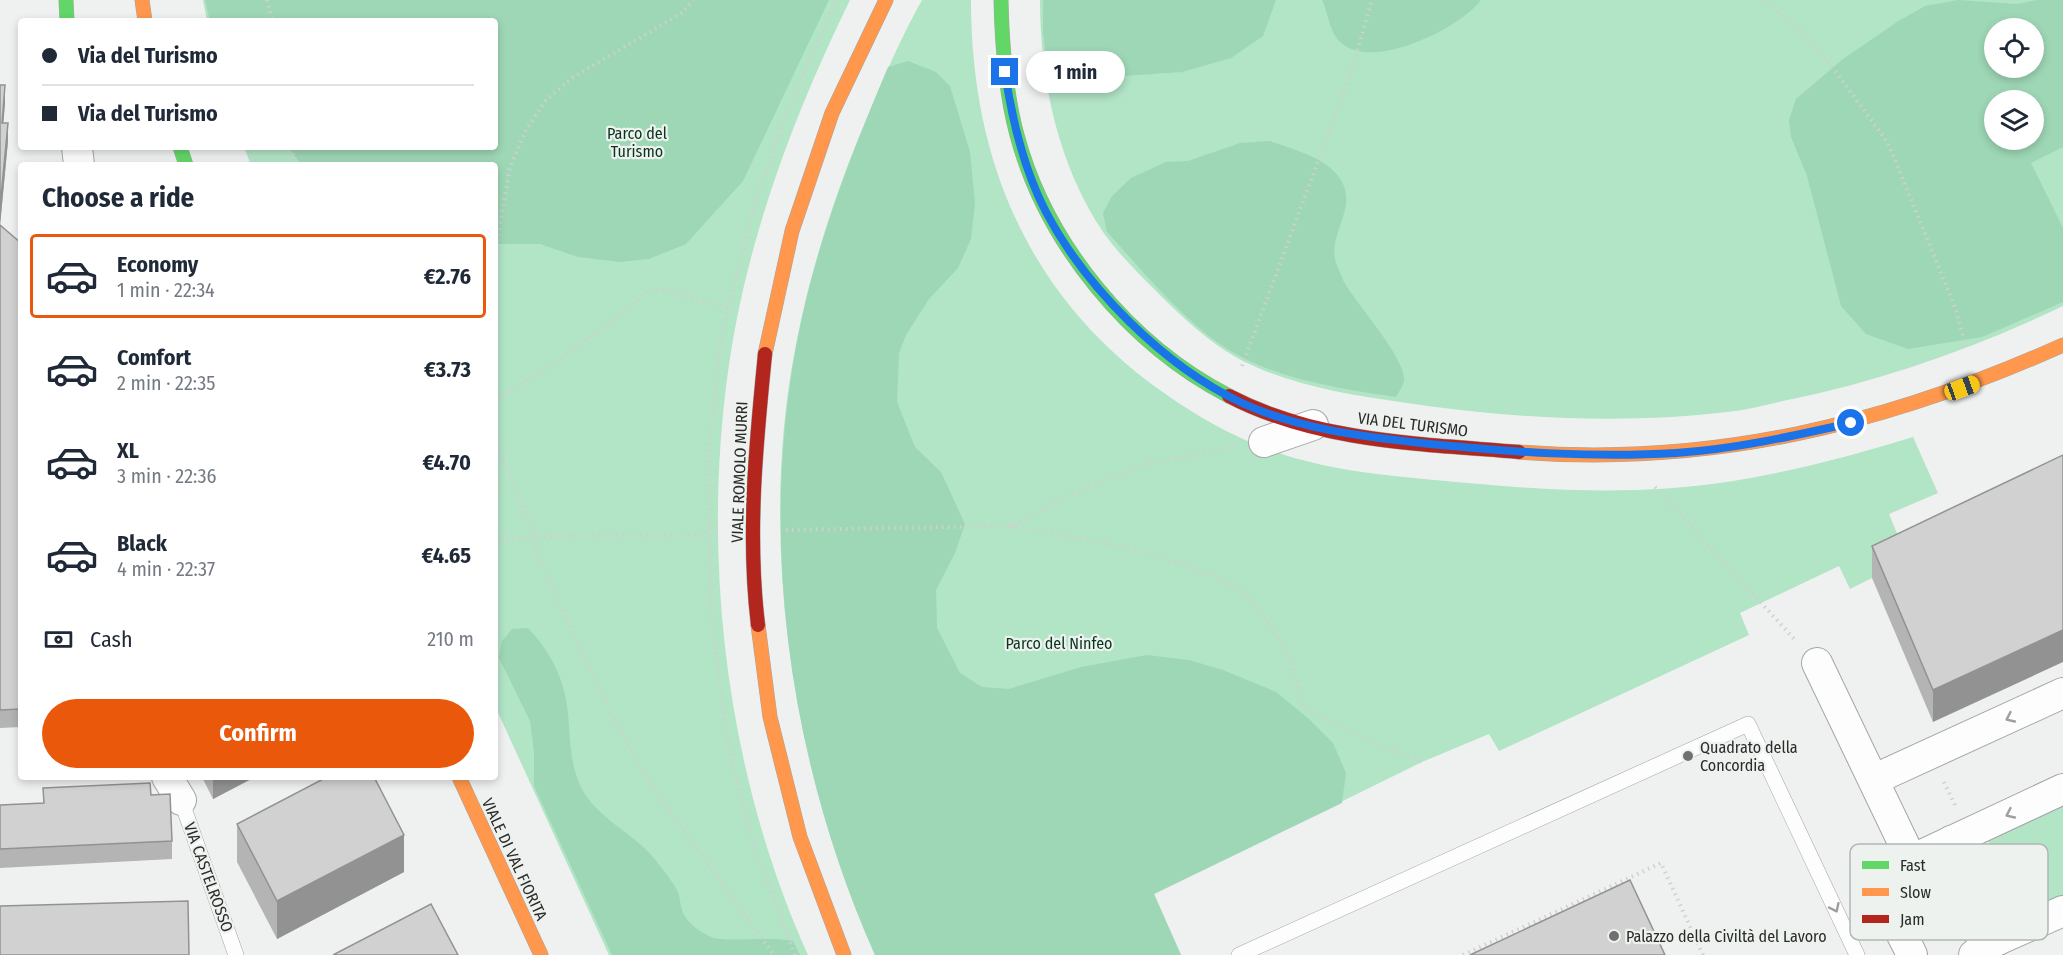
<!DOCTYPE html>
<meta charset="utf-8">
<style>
:root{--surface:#fff;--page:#f2f2f3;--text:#1f2937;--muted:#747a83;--line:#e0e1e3;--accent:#ea580c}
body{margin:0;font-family:"Fira Sans Condensed",sans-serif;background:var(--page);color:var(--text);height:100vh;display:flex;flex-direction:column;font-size:22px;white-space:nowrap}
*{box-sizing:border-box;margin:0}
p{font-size:20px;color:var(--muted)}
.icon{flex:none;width:33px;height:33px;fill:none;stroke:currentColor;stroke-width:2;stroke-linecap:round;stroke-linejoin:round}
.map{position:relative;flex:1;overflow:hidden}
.panel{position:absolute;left:18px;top:162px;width:480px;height:618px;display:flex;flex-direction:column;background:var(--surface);border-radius:6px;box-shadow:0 3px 9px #0003}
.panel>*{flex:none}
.top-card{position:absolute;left:18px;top:18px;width:480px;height:132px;border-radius:6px;box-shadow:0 3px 9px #0003;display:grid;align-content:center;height:132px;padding:0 24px;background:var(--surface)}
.buttons{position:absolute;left:1984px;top:18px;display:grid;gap:12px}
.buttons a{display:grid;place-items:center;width:60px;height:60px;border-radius:50%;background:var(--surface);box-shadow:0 3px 9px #0003;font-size:30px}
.end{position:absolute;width:27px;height:27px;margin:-14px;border:8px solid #1a73e8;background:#fff;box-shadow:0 0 0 3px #fff}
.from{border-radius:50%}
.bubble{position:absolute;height:42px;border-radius:21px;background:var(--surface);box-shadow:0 3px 9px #0003;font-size:20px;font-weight:700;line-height:42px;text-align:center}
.car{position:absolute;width:18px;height:36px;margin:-18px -9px;border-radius:8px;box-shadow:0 0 4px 2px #0007;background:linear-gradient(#f5c518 24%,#345 0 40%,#f5c518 0 76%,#345 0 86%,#f5c518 0)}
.top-card b{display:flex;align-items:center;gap:21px;height:57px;font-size:22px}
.top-card b+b{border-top:2px solid var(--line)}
.top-card i{width:15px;height:15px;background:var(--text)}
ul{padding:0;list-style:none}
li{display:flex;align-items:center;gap:18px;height:84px;margin:0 12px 9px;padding:0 12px;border:3px solid transparent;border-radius:6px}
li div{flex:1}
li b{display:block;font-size:22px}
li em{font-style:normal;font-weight:700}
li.selected{border-color:var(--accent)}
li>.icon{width:54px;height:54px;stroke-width:1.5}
h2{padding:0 24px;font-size:27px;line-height:72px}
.pay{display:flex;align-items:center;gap:15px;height:66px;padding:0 24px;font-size:22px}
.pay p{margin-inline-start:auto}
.action{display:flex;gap:12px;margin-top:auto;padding:12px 24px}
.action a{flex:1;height:69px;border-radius:36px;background:var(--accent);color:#fff;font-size:24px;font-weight:700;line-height:69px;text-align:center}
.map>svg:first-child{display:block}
.green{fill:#b2e4c6;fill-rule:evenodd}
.forest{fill:#9ed7b6;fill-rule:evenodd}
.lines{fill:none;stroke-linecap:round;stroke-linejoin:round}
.lane-casing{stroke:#a4a6a5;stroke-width:16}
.street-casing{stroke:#a4a6a5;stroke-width:32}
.fast-casing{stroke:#a4a6a5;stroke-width:15}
.slow-casing{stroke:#a4a6a5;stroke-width:15}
.jam-casing{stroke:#a4a6a5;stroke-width:15}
.path{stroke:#cfd0cf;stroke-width:4;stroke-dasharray:1.5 4.5;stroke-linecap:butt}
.lane{stroke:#fdfdfd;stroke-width:15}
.street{stroke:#fdfdfd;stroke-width:30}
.fast{stroke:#63d668;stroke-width:14}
.slow{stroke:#ff974d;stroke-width:14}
.jam{stroke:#b3261e;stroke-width:14}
.wall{fill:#b3b4b3}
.shaded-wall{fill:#929292}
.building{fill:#d0d1d0;stroke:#929292;stroke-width:1.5}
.oneway{stroke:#9e9e9e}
.route{stroke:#1a73e8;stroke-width:8}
.poi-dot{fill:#6f706f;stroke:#eef2ef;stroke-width:2}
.labels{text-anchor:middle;stroke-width:4.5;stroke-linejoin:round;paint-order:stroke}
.park-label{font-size:16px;fill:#08351e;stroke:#eef2ef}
.street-label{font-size:16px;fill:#2a2b2a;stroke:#eef2ef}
.poi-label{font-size:16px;fill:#2a2b2a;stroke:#eef2ef;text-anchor:start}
.key{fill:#eef2ef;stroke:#b3b6b4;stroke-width:1.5}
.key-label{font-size:16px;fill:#2a2b2a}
</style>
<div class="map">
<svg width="2063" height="955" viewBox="0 0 2063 955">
<rect width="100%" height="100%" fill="#eff1f0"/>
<g class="green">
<path d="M203 0H850C800 102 758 210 736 323 697 529 721 763 808 955H609L495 706V165H251L244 147H495V21H207Z"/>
<path d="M922 0H971C971 162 1030 299 1164 393 1198 417 1233 437 1273 451 1334 473 1404 477 1468 483 1554 491 1641 495 1727 482 1790 472 1852 456 1913 437L1938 493 1889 514 1908 560 1850 589 1839 566 1740 613 1749 635 1499 751 1489 734 1422 762 1154 894 1181 955H875C798 782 762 573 789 385 803 291 832 199 869 113 885 74 902 36 922 0Z"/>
<path d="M1040 0H2063V306C1973 349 1881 381 1783 401 1765 405 1746 410 1727 412 1619 425 1507 418 1400 402 1352 395 1301 387 1256 367 1220 352 1192 326 1164 299 1143 278 1120 256 1103 232 1058 165 1040 80 1040 0ZM1995 28H2034V68H1995ZM1995 100H2034V140H1995Z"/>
<path d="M2063 803V896L2024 914 1986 837Z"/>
</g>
<g class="forest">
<path d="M205 0H829L743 181 686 244 649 259 620 262 578 257 540 244H495V165H302L288 147H495V21H210Z"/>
<path d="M1043 0H1276L1263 36 1231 58 1182 72 1094 78 1048 72 1043 32Z"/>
<path d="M1322 0H1481C1460 28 1377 69 1344 45 1329 35 1329 14 1322 0Z"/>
<path d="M1958 0 2017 4 2037 0H2063V147L2031 163 2063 228V302L1982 337 1908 349 1866 334 1841 306 1807 176 1791 137 1789 120 1796 99 1843 59 1897 22 1925 6ZM1995 28H2034V68H1995ZM2034 100V140H1995V100Z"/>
<path d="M908 61 936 72 950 86 970 152 975 203 971 239 958 268 929 299 906 335 899 353 897 402 915 447 941 472 965 524 955 553 936 590 937 628 960 673 982 687 1009 689 1081 667 1147 655 1189 660 1223 670 1276 692 1309 719 1333 743 1346 773 1342 803 1154 894 1181 955H875C791 767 758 545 797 342 815 246 850 157 888 67Z"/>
<path d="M1270 141C1294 150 1331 158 1343 184 1355 210 1330 232 1335 259 1336 265 1341 274 1343 280 1355 303 1407 359 1404 381 1403 386 1398 393 1396 397 1337 388 1272 379 1221 345 1178 315 1142 270 1107 232L1103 213 1112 196 1131 178 1166 162 1188 161 1240 143Z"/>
<path d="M528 628C551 652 565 680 568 713 570 737 570 763 580 785 596 820 635 832 657 862 664 871 673 882 678 892 680 898 680 904 682 910 686 923 700 932 711 937 726 943 771 936 793 941L800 955H612L534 786V752L530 721 499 658 502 641 512 629Z"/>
</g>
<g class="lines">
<g class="lane-casing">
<g id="lane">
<path d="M181 800 236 955"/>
<path d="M1239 955 1748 724 1857 955"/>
</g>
</g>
<g class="street-casing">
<g id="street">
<path d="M77 147 79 165"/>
<path d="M1264 442 1313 425"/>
<path d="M1817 663 1911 859"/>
<path d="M167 777 181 800"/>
<path d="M1875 779 2063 693"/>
<path d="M1951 841 1998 940"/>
<path d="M1894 868 1993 942"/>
<path d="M1912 955C1901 930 1873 892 1894 868L2063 789"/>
<path d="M1974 955 1993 942 2063 911"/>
</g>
</g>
<g class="fast-casing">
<g id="fast">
<path d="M66 0 67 21"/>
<path d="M1001 0C1002 45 1005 91 1017 135 1046 244 1130 345 1229 396"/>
<path d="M180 147 186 165"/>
</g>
</g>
<g class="slow-casing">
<g id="slow">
<path d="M142 0 145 21"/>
<path d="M765 354 792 231 832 113 886 0"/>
<path d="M1519 452C1712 467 1887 424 2063 345"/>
<path d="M758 625 770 717 800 837 844 955"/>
<path d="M459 777 541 955"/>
</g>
</g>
<g class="jam-casing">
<g id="jam">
<path d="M1229 396C1317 442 1422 444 1519 452"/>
<path d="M758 625C747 534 756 444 765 354"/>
</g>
</g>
<g class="path">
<path d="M267 0 273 21"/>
<path d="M1763 0 1797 27 1830 64 1888 143 1955 307 1967 350"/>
<path d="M293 147 294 165"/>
<path d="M495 253 510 167 526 130 546 100 572 78 682 13 693 0"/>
<path d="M1242 366 1349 78 1372 0"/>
<path d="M495 400C552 367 603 330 653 287L728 308"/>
<path d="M495 439 535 536 702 535 711 528H721"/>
<path d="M1655 487 1796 641"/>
<path d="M1010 526C1066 535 1204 558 1245 595 1262 611 1279 638 1290 659 1296 673 1299 692 1303 707L1381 746 1422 762"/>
<path d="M786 530 1010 526 1067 496 1143 465 1234 447"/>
<path d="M495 542 535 536 536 552 613 719 657 794 774 955"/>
<path d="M1944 782 1955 805"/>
<path d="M795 955 754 846 734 772 723 710 711 614 709 445 722 331 754 207 783 121 837 0"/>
<path d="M1463 955 1661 863 1703 955"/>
</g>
<use href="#lane" class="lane"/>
<use href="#street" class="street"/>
<use href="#fast" class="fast"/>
<use href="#slow" class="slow"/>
<use href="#jam" class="jam"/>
</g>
<g class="wall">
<path d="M0 85 5 103 3 123 8 141 0 225 21 243V727L0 728Z"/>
<path d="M2063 455 1933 722 1872 578V546Z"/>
<path d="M202 777H255L213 799Z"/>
<path d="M43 788 151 795 172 841V859L0 868V805L43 803Z"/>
<path d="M237 824 404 872 277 939 237 862Z"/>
</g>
<g class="shaded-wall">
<path d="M5 85V103L2 141V123Z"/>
<path d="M8 123V141L0 226V207Z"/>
<path d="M2063 630V662L1933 722V690Z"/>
<path d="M213 777H255L213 799Z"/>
<path d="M404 835V872L277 939V901Z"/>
</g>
<g class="building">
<path d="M0 85H5L2 123H8L0 207Z"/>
<path d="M0 225 21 243V709L0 710Z"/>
<path d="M2063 455V630L1933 690 1872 546Z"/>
<path d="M327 777H374L404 835 277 901 237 824Z"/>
<path d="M150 783 151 795 170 794 172 841 0 849V805L44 803 43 788Z"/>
<path d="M1630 880 1665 955H1470Z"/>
<path d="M188 901 189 955H0V906Z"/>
<path d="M431 904 458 955H333Z"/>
</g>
<defs><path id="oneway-chevron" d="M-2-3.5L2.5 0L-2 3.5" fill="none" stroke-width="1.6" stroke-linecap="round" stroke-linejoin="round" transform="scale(1.5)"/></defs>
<g class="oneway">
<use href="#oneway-chevron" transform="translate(2010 718) rotate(155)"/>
<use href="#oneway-chevron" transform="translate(2010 814) rotate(155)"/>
<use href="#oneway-chevron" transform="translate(1835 908) rotate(65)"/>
</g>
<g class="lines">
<path class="route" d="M1005 72C1012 120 1023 168 1046 212 1086 288 1164 366 1242 403 1300 430 1367 437 1430 444 1512 452 1594 458 1676 453 1735 449 1793 436 1851 423"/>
</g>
<g class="poi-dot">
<circle cx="1688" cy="756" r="6"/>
<circle cx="1614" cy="936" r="6"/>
</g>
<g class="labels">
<g class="park-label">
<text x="637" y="139">Parco del<tspan x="637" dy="18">Turismo</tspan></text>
<text x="1059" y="649">Parco del Ninfeo</text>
</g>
<g class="street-label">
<text transform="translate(1413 424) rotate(7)" y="6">VIA DEL TURISMO</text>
<text transform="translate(739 472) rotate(-88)" y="6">VIALE ROMOLO MURRI</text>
<text transform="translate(515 859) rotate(65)" y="6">VIALE DI VAL FIORITA</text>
<text transform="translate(209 877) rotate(70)" y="6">VIA CASTELROSSO</text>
</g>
<g class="poi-label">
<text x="1700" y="753">Quadrato della<tspan x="1700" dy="18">Concordia</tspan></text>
<text x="1626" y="942">Palazzo della Civiltà del Lavoro</text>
</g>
</g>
<rect x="1850" y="844" width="198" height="96" rx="9" class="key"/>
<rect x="1862" y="861" width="27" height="8" fill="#63d668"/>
<rect x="1862" y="888" width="27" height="8" fill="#ff974d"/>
<rect x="1862" y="915" width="27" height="8" fill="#b3261e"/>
<g class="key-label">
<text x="1900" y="871">Fast</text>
<text x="1900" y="898">Slow</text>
<text x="1900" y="925">Jam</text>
</g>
</svg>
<div class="buttons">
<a><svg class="icon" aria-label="locate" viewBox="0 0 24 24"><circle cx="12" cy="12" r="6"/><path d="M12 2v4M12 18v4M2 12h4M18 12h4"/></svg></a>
<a><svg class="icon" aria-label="layers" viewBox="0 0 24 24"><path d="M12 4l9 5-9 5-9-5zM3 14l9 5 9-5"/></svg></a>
</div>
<i class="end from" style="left:1851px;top:423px"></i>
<i class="end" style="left:1005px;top:72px"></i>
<div class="bubble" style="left:1026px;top:51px;width:99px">1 min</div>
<i class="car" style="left:1962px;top:388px;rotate:70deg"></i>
<div class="top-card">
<b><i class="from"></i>Via del Turismo</b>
<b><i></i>Via del Turismo</b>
</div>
<section class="panel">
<h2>Choose a ride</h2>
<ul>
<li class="selected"><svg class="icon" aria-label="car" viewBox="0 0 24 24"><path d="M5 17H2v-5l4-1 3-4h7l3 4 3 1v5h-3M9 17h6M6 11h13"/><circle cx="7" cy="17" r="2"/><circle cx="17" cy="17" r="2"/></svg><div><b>Economy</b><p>1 min · 22:34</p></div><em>€2.76</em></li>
<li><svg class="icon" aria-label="car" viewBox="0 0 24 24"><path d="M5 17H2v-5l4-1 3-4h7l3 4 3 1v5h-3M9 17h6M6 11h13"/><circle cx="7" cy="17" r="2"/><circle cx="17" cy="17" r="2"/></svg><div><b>Comfort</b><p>2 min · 22:35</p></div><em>€3.73</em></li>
<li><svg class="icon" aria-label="car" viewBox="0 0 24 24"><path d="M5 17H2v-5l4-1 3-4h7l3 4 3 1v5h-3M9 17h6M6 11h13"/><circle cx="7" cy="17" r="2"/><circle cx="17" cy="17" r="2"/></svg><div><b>XL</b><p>3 min · 22:36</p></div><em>€4.70</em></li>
<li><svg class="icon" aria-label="car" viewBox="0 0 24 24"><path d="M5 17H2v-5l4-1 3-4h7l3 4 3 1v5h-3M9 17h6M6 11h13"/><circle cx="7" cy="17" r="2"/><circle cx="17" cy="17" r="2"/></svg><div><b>Black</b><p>4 min · 22:37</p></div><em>€4.65</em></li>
</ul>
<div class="pay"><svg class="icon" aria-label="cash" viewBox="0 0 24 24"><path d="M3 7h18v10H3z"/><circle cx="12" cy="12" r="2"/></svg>Cash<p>210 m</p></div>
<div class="action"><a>Confirm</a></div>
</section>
</div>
